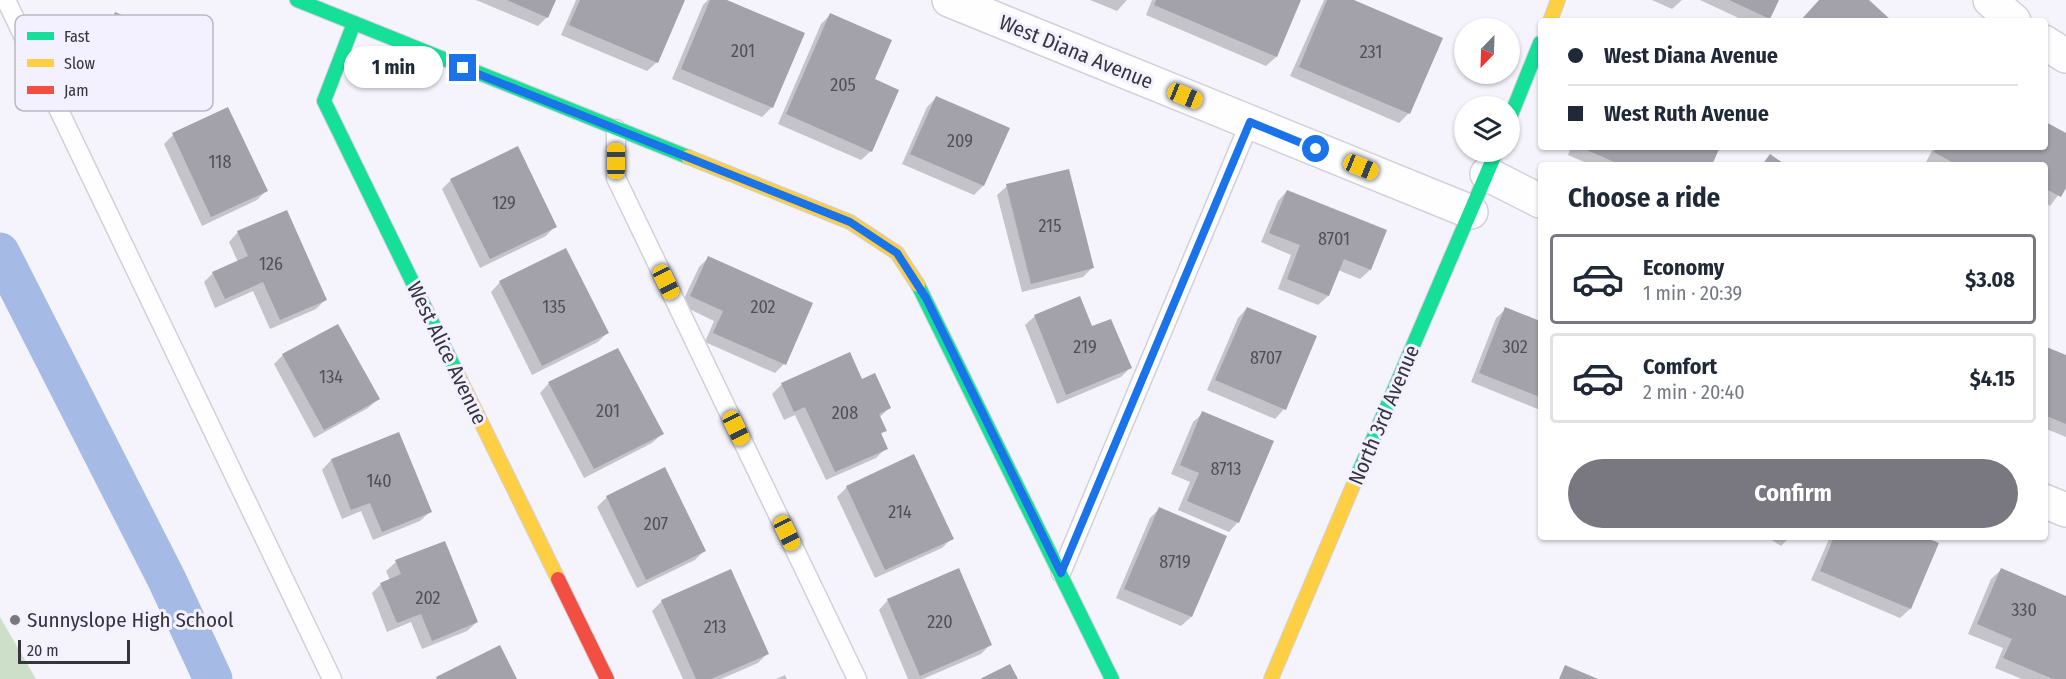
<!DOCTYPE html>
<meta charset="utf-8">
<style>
:root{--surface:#fff;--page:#f6f6f7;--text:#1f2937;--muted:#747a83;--line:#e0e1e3;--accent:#797780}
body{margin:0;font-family:"Fira Sans Condensed",sans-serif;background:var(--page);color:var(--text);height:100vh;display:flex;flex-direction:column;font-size:22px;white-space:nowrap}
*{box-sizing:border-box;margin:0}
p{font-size:20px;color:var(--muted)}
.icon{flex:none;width:33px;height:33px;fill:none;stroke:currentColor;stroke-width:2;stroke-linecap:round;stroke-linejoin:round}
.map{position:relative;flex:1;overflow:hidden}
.sheet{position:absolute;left:1538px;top:162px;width:510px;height:378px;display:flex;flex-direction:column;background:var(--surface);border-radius:6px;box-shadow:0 2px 4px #0004}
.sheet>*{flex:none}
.guide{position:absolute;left:1538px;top:18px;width:510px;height:132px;border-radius:6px;box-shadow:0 2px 4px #0004;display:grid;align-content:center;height:132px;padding:0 30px;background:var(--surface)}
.needle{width:39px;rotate:203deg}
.fabs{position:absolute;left:1454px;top:18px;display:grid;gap:12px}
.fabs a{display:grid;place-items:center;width:66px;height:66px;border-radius:50%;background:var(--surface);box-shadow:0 2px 4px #0004;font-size:30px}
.scale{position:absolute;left:18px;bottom:15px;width:112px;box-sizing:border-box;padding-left:6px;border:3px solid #36343d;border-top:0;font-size:16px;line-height:21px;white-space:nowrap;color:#36343d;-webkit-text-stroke:4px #f3f0ff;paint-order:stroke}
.end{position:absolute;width:27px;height:27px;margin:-14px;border:8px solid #1a73e8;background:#fff;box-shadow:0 0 0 3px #fff}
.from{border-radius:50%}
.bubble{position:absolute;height:42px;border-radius:21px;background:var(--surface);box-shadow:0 2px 4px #0004;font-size:20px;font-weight:700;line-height:42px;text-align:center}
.car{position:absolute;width:18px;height:36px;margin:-18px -9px;border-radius:8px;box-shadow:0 0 4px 2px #0007;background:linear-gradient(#f5c518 24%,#345 0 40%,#f5c518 0 76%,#345 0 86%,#f5c518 0)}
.guide b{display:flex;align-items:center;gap:21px;height:57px;font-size:22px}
.guide b+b{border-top:2px solid var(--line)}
.guide i{width:15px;height:15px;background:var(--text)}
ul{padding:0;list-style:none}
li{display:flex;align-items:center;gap:18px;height:90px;margin:0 12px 9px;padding:0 18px;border:3px solid var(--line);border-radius:6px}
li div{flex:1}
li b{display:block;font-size:22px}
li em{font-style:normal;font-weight:700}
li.on{border-color:var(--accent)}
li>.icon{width:54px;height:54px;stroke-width:1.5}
h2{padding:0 30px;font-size:27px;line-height:72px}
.action{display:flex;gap:12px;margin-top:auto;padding:12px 30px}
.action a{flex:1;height:69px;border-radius:36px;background:var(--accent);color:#fff;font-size:24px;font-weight:700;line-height:69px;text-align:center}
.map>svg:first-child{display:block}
.green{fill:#cedfc9}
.shadow{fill:#0003}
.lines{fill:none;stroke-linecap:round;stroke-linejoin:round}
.canal{stroke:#a5bbe6;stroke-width:39}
.building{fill:#a3a2aa}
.lane-casing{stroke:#d2d0d9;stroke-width:21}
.street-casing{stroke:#d2d0d9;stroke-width:36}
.fast-casing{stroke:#d2d0d9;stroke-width:16}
.slow-casing{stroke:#d2d0d9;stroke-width:16}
.jam-casing{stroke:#d2d0d9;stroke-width:16}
.lane{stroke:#fefdff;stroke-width:18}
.street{stroke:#fefdff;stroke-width:33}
.fast{stroke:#16e098;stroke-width:14}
.slow{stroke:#ffcf43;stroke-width:14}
.jam{stroke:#f24e42;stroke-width:14}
.route{stroke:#1a73e8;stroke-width:8}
.poi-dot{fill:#797780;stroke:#f3f0ff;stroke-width:2}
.labels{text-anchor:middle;stroke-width:6;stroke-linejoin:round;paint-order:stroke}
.number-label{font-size:18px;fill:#515058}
.street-label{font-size:21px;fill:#36343d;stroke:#f3f0ff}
.poi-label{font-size:21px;fill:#36343d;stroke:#f3f0ff;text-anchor:start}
.key{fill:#f3f0ff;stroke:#bab8c5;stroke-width:1.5}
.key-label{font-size:16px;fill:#36343d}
</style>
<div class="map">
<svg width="2066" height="679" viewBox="0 0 2066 679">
<rect width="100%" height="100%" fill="#f5f4fc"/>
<path class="green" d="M0 617 36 679H0Z"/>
<g class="shadow">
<path d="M476 0H554L547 17 538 26Z"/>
<path d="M576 0H683L657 62 647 71 561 35Z"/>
<path d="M708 0H724L772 107 762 117 672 79 703 5Z"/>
<path d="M1090 0H1127L1117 11Z"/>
<path d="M1152 0H1300L1276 57 1266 66 1146 15Z"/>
<path d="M1324 0H1350L1409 113 1399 123 1290 76Z"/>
<path d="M1652 0H1682L1672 9Z"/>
<path d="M1700 0H1777L1766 21H1745Z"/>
<path d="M116 13 211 54 191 101 181 110 86 70 106 23Z"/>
<path d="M830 15 873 80 871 151 861 160 778 124 821 24Z"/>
<path d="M936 98 1008 129 983 186 974 195 902 164 927 107Z"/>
<path d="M173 135 266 191 257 200 202 226 164 144Z"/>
<path d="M2066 135V185L2050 206 2044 202V165H1932L1926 162 1934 147H2044Z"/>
<path d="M1571 147H1718L1710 165H1591L1568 155Z"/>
<path d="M451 180 555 226 546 236 480 268 442 189Z"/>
<path d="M1007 186 1092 268 1083 277 1022 292 997 195Z"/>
<path d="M1287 191 1385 231 1370 270 1360 279 1338 270 1328 296 1318 305 1278 289 1291 255 1261 242 1278 201Z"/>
<path d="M238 232 326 299 316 309 270 329 253 291 215 308 204 282 213 273 238 262 229 242Z"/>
<path d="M708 258 784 364 775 373 705 342 714 321 681 305 699 267Z"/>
<path d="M500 282 607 333 598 342 532 375 491 292Z"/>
<path d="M1247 308 1284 409 1275 419 1207 390 1238 318Z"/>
<path d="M1506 309 1540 323V410L1471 382 1496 318Z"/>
<path d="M1035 316 1092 328 1130 368 1121 377 1057 404 1025 325Z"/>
<path d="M2044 347 2066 356V437L2044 428Z"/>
<path d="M849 354 861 381 889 408 879 418 885 430 880 435 886 448 876 458 826 480 795 415 784 420 772 394 781 385Z"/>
<path d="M283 355 378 399 368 408 314 438 274 364Z"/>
<path d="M549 383 662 434 652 443 584 478 540 393Z"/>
<path d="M1203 413 1238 522 1229 532 1178 510 1190 482 1171 474 1193 422Z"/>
<path d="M398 434 430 512 420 521 373 540 361 511 342 519 322 470 331 460Z"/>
<path d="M847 487 952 538 942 548 875 578 837 497Z"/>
<path d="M607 497 704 551 695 560 637 588 597 507Z"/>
<path d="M1159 509 1225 537 1191 617 1181 626 1116 598 1150 518Z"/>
<path d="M1767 537H1790L1781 546Z"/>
<path d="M1830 537H1920L1937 544 1910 609 1900 618 1811 580Z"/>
<path d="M444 543 477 622 467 631 422 649 411 622 387 632 372 593 381 584 390 580 386 571 396 562Z"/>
<path d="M2001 570 2066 597V679H2022L1995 668 2003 648 1968 634 1991 579Z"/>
<path d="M888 600 990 645 981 654 923 679H908L879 610Z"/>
<path d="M662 601 767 654 758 663 721 679H683L652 611Z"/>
<path d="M785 675 787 679H776Z"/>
</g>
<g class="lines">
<path class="canal" d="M0 252 167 580 213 679"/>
</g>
<g class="building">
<path d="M507 0H556L548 18Z"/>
<path d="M580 0H685L658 63 569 25Z"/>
<path d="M710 0H727L805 33 773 108 681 69Z"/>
<path d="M1156 0H1301L1277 57 1154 5Z"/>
<path d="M1327 0H1354L1443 38 1410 114 1299 67Z"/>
<path d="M1729 0H1779L1770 19Z"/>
<path d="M1819 0H1869L1892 21H1800Z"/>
<path d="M115 12 213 53 192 101 95 60Z"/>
<path d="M830 13 892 40 875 79 899 90 872 152 786 114Z"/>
<path d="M936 96 1010 128 984 186 910 154Z"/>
<path d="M228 107 268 191 211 217 172 133Z"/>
<path d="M2044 121 2066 133V188L2061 197 2044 188V165H1957L1934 152 1937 147H2044Z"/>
<path d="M518 146 557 227 490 259 450 179Z"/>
<path d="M1580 147H1720L1712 165H1621Z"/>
<path d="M1770 154 1786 165H1762Z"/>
<path d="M1069 169 1094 268 1031 284 1006 184Z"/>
<path d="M1287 190 1387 230 1371 270 1344 259 1329 296 1287 279 1300 245 1269 233Z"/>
<path d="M287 210 327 300 280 320 263 282 225 299 212 272 248 256 237 231Z"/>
<path d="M566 248 609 333 542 366 499 281Z"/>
<path d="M708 256 813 303 786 365 713 333 723 311 690 296Z"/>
<path d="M1080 296 1092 326 1111 319 1132 368 1066 395 1034 315Z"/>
<path d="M1247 307 1317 336 1286 410 1215 380Z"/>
<path d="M1505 307 1540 321V397L1479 373Z"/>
<path d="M338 324 380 399 324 430 282 354Z"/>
<path d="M2044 346 2066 355V424L2044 415Z"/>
<path d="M618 348 664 434 594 469 548 382Z"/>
<path d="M850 352 862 379 875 373 891 408 879 414 887 431 881 433 888 449 835 472 805 407 794 412 781 383Z"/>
<path d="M1202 411 1274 441 1239 523 1187 501 1199 473 1180 465Z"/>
<path d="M399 432 432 512 382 532 370 503 351 510 331 459Z"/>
<path d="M914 454 954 539 885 570 846 486Z"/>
<path d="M665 467 706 551 646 580 606 496Z"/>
<path d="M1159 507 1227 536 1192 617 1124 589Z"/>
<path d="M1834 537H1924L1939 543 1911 609 1820 571Z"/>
<path d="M445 541 478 622 432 641 421 614 397 623 380 583 401 574 395 560Z"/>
<path d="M959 568 992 645 920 676 887 599Z"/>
<path d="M2001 568 2066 596V679H2053L2003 658 2012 639 1977 624Z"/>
<path d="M731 569 769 654 711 679H696L661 600Z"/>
<path d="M500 645 517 679H437L436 677Z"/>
<path d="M1010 664 1018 679H980Z"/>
<path d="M1565 665 1598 679H1559Z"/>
</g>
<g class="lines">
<g class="lane-casing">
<g id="lane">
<path d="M6 0 332 679"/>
<path d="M616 129V178L857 679"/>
<path d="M1061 573 1250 122"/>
</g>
</g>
<g class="street-casing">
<g id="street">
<path d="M949 0 1471 212"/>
<path d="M1990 0 2014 21"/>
<path d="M2044 42 2066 56"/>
<path d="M1487 174 1540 201"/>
<path d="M2044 501 2066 510"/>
</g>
</g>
<g class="fast-casing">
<g id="fast">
<path d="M297 0 688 157"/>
<path d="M354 23 324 101 456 371"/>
<path d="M1509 120 1540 43"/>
<path d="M918 285 1112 679"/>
<path d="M1355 481 1496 152"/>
</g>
</g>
<g class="slow-casing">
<g id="slow">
<path d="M1550 21 1558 0"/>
<path d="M688 157 850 222 897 253 918 285"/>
<path d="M456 371 558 579"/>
<path d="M1271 679 1355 481"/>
</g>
</g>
<g class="jam-casing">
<path id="jam" d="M558 579 607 679"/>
</g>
<use href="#lane" class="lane"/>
<use href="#street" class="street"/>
<use href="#fast" class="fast"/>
<use href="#slow" class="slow"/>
<use href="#jam" class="jam"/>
</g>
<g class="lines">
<path class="route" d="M463 68 850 222 897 253 926 298 1061 573 1250 122 1316 149"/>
</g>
<circle class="poi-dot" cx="15" cy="620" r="6"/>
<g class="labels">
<g class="number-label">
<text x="743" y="57">201</text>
<text x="1371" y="58">231</text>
<text x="843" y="91">205</text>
<text x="960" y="147">209</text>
<text x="220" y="168">118</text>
<text x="504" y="209">129</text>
<text x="1050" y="232">215</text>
<text x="1334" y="245">8701</text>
<text x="271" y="270">126</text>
<text x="554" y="313">135</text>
<text x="763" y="313">202</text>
<text x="1085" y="353">219</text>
<text x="1515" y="353">302</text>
<text x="1266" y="364">8707</text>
<text x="331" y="383">134</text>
<text x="608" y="417">201</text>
<text x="845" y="419">208</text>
<text x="1226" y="475">8713</text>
<text x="379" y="487">140</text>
<text x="900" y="518">214</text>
<text x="656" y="530">207</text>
<text x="1175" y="568">8719</text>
<text x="428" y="604">202</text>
<text x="2024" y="616">330</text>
<text x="940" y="628">220</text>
<text x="715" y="633">213</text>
</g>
<g class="street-label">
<text transform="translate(1076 52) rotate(22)" y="7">West Diana Avenue</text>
<text transform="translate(447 353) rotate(64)" y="7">West Alice Avenue</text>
<text transform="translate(1384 415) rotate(-67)" y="7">North 3rd Avenue</text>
</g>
<g class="poi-label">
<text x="27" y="627">Sunnyslope High School</text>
</g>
</g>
<rect x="15" y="15" width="198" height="96" rx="9" class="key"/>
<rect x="27" y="32" width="27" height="8" fill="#16e098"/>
<rect x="27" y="59" width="27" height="8" fill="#ffcf43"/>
<rect x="27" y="86" width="27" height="8" fill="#f24e42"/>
<g class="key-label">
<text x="64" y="42">Fast</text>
<text x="64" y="69">Slow</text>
<text x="64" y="96">Jam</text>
</g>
</svg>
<div class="fabs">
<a><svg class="needle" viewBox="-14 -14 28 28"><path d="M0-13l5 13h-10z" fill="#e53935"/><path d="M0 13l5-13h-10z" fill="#747a83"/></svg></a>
<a><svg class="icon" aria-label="layers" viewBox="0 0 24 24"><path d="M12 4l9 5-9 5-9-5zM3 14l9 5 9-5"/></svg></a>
</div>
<div class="scale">20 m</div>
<i class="end from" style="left:1316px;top:149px"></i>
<i class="end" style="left:463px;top:68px"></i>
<div class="bubble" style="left:344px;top:46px;width:99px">1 min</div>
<i class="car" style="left:1185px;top:96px;rotate:112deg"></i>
<i class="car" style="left:616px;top:161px;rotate:0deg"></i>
<i class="car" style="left:1361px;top:167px;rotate:112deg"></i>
<i class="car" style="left:666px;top:282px;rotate:154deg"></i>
<i class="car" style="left:736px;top:428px;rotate:154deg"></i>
<i class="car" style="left:787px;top:533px;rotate:154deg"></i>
<div class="guide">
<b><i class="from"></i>West Diana Avenue</b>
<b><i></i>West Ruth Avenue</b>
</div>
<section class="sheet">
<h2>Choose a ride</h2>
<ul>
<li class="on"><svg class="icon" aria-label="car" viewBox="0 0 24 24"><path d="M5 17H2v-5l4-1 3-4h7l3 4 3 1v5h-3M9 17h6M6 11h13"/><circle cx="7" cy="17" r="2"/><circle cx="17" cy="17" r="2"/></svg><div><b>Economy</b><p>1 min · 20:39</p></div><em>$3.08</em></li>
<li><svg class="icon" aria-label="car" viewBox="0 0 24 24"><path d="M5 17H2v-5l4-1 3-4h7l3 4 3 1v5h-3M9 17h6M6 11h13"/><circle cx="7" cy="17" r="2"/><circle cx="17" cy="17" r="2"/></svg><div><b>Comfort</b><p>2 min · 20:40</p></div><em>$4.15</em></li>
</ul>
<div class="action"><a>Confirm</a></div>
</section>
</div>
